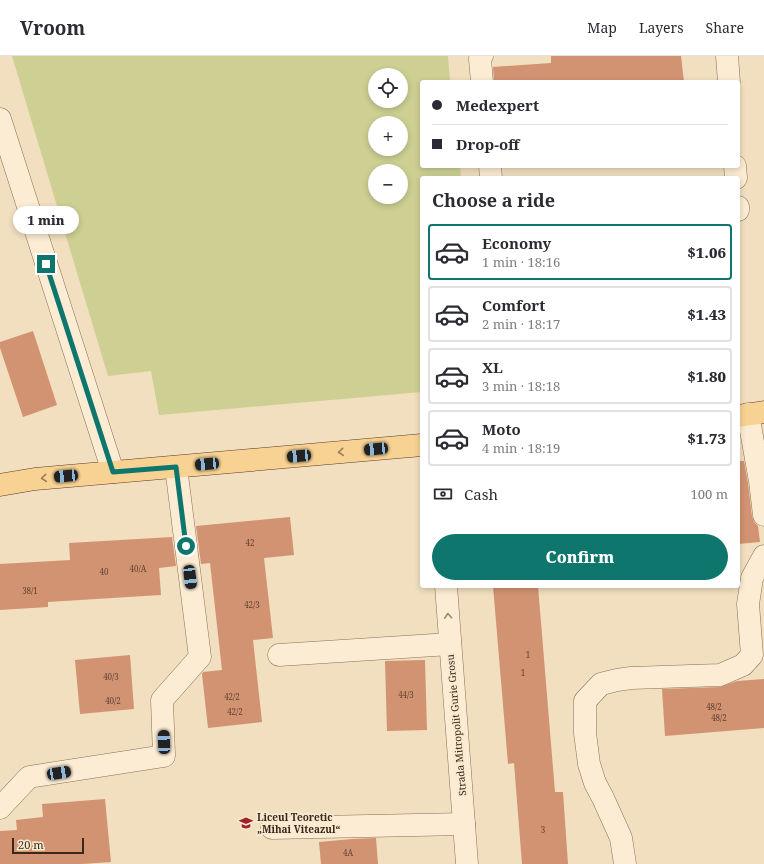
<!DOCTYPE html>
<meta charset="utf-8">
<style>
:root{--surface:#fff;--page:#f2f2f3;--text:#2b2b33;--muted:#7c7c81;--line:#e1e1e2;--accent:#0f766e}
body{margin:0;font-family:"Noto Serif",serif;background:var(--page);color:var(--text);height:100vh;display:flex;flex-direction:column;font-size:15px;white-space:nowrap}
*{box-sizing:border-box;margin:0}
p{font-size:13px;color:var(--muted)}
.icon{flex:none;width:22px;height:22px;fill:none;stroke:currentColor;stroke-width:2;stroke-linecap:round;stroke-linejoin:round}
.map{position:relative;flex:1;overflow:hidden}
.details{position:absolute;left:420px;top:120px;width:320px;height:412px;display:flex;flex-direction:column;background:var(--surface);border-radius:4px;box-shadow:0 2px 6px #0003}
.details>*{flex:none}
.top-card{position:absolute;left:420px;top:24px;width:320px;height:88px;border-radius:4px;box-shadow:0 2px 6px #0003;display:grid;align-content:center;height:88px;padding:0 12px;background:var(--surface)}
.tools{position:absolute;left:368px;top:12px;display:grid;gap:8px}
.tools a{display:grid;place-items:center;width:40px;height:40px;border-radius:50%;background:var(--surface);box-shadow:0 2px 6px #0003;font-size:20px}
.scale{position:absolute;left:12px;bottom:10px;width:72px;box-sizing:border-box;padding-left:4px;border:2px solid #3a281c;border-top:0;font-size:11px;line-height:14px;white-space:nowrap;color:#3a281c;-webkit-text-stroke:3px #f8e9cf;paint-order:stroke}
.end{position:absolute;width:18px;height:18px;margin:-9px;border:5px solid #0f766e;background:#fff;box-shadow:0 0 0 2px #fff}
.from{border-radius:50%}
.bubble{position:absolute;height:28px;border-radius:14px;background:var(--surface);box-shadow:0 2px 6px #0003;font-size:13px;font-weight:800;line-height:28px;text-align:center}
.car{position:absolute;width:12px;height:24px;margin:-12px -6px;border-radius:5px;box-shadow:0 0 3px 1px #0007;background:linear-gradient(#222 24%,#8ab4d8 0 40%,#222 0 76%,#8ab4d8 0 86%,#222 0)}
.top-card b{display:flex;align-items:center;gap:14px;height:38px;font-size:15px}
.top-card b+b{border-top:1px solid var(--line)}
.top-card i{width:10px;height:10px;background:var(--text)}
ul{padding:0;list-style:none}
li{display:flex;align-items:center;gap:12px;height:56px;margin:0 8px 6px;padding:0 4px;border:2px solid var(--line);border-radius:4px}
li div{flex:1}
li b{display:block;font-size:15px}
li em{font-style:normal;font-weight:800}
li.current{border-color:var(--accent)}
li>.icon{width:36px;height:36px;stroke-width:1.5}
h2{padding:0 12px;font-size:18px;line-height:48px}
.pay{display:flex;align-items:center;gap:10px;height:44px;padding:0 12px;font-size:15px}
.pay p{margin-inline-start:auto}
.action{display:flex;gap:8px;margin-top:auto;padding:8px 12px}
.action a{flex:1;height:46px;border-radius:24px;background:var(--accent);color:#fff;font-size:16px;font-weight:800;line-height:46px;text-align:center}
header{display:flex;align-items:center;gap:24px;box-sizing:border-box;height:56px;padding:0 20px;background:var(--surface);border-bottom:1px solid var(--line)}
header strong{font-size:19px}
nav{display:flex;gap:22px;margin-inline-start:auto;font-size:14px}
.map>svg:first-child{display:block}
.green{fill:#cdd092;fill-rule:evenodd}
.building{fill:#d29372}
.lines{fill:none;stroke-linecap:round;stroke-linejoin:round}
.minor-casing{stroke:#8b6f56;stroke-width:23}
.major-casing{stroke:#593d2b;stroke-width:23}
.minor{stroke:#fbecd3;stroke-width:22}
.major{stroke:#f8d293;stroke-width:22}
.oneway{stroke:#997d58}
.oneway2{stroke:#9a8a78}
.route{stroke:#0f766e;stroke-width:5}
.labels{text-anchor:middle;stroke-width:3.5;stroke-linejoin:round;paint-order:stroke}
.number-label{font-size:8px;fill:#604332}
.street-label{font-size:10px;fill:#3a281c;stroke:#f8e9cf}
.poi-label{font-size:10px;font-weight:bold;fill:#3a281c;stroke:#f8e9cf;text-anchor:start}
</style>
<header>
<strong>Vroom</strong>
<nav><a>Map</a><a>Layers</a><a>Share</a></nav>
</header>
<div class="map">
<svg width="764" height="808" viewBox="0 0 764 808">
<rect width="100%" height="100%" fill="#f1dfbf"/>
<path class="green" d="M12 0H448L450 26H422V110H460L461 122H422V336L159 359 151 315 108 320ZM375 19H401V45H375ZM375 67H401V93H375ZM375 115H401V141H375Z"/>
<g class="building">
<path d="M551 0H681L684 26H494L493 11 551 7Z"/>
<path d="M33 275 57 349 23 361 0 292V286Z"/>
<path d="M738 405H744L748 427 752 460 754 466 758 470 760 486 738 488Z"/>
<path d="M290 461 294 499 264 502 273 582 253 584 262 666 208 672 202 618 203 616 222 614 210 507 201 508 196 470Z"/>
<path d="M172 481 176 510 159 512 161 539 48 546V551L0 554V508L70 504 69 487Z"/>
<path d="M493 530H538L555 736H563L568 808H522L514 707 508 708Z"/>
<path d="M130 599 134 653 80 658 75 604Z"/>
<path d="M425 604 427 674 387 675 385 605Z"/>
<path d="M764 623V672L665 680 662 633 720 631 737 625Z"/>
<path d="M105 743 111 806 82 808H0V775L17 774 16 764 43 761 42 748Z"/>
<path d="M376 782 378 808H321L319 786 352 783Z"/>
</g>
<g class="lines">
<g class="minor-casing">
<g id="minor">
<path d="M482 0 480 3 482 26"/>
<path d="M727 0 729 26"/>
<path d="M0 63 113 416"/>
<path d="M490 110 491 122"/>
<path d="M735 110 736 122"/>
<path d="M738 151V154"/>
<path d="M748 358 760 425 764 459"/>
<path d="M446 530 467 808"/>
<path d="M279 599 450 588"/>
<path d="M0 752 29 721 164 700 162 644 200 601 176 411"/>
<path d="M272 772 464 768"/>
<path d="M625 808 621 782 603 742 595 727 589 708 585 677V645L601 628 617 624 631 622 720 619 743 609 752 599 748 548 752 522 764 500"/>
</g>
</g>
<g class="major-casing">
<g id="major">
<path d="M738 360 764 356"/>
<path d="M0 429 35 423 422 389"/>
</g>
</g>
<use href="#minor" class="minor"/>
<use href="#major" class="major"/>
</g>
<defs><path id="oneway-chevron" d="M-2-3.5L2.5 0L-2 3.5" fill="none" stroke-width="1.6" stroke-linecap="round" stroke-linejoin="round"/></defs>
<g class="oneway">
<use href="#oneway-chevron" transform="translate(341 396) rotate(175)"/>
<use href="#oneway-chevron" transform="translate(44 422) rotate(175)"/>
</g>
<use class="oneway2" href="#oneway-chevron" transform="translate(448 560) rotate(-94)"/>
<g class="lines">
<path class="route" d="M46 208 113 416 176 411 186 490"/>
</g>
<defs>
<g id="school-bare" transform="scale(1.08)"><path d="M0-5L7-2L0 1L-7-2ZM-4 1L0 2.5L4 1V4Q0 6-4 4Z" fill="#9f212b" stroke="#f8e9cf" stroke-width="2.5" paint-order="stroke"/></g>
</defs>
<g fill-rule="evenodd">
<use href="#school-bare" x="246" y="767"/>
</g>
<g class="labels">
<g class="number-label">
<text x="250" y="490">42</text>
<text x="138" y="516">40/A</text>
<text x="104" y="519">40</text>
<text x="30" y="538">38/1</text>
<text x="252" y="552">42/3</text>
<text x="528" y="602">1</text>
<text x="523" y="620">1</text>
<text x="111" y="624">40/3</text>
<text x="406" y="642">44/3</text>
<text x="232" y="644">42/2</text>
<text x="113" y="648">40/2</text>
<text x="714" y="654">48/2</text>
<text x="235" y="659">42/2</text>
<text x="719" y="665">48/2</text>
<text x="543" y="777">3</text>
<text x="348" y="800">4A</text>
</g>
<g class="street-label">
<text transform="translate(456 669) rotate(-95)" y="4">Strada Mitropolit Gurie Grosu</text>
</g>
<g class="poi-label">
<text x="257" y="765">Liceul Teoretic<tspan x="257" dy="12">„Mihai Viteazul“</tspan></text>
</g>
</g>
</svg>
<div class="tools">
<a><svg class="icon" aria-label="locate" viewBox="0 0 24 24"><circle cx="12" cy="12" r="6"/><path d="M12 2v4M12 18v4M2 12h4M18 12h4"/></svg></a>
<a>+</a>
<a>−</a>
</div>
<div class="scale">20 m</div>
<i class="end from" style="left:186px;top:490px"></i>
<i class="end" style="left:46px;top:208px"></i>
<div class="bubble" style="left:13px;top:150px;width:66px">1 min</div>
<i class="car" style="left:376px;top:393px;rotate:265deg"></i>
<i class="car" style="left:299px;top:400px;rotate:265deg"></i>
<i class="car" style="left:207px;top:408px;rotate:265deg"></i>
<i class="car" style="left:66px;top:420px;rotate:265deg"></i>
<i class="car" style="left:190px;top:521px;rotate:173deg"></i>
<i class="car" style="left:164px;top:686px;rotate:358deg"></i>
<i class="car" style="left:59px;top:717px;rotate:81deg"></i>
<div class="top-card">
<b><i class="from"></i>Medexpert</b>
<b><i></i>Drop-off</b>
</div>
<section class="details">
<h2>Choose a ride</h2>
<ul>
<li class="current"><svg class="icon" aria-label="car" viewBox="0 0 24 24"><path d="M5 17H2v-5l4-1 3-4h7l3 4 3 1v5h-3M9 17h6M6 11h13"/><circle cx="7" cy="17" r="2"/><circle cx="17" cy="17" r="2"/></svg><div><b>Economy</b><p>1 min · 18:16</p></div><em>$1.06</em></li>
<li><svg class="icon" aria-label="car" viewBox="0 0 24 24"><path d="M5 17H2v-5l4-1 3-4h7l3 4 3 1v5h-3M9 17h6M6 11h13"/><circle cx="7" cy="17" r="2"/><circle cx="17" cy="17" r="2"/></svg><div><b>Comfort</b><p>2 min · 18:17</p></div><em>$1.43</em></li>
<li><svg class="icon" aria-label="car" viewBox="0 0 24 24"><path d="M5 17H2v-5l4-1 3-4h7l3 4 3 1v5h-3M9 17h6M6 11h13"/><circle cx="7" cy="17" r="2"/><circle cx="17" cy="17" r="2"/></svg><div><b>XL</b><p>3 min · 18:18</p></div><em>$1.80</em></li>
<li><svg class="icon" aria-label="car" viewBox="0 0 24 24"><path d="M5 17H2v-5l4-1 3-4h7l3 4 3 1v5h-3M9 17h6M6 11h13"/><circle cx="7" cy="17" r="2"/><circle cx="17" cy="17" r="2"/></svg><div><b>Moto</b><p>4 min · 18:19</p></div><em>$1.73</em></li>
</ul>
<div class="pay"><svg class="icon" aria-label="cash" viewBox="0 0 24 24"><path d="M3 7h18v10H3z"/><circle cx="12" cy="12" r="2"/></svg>Cash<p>100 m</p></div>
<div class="action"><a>Confirm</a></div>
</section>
</div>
